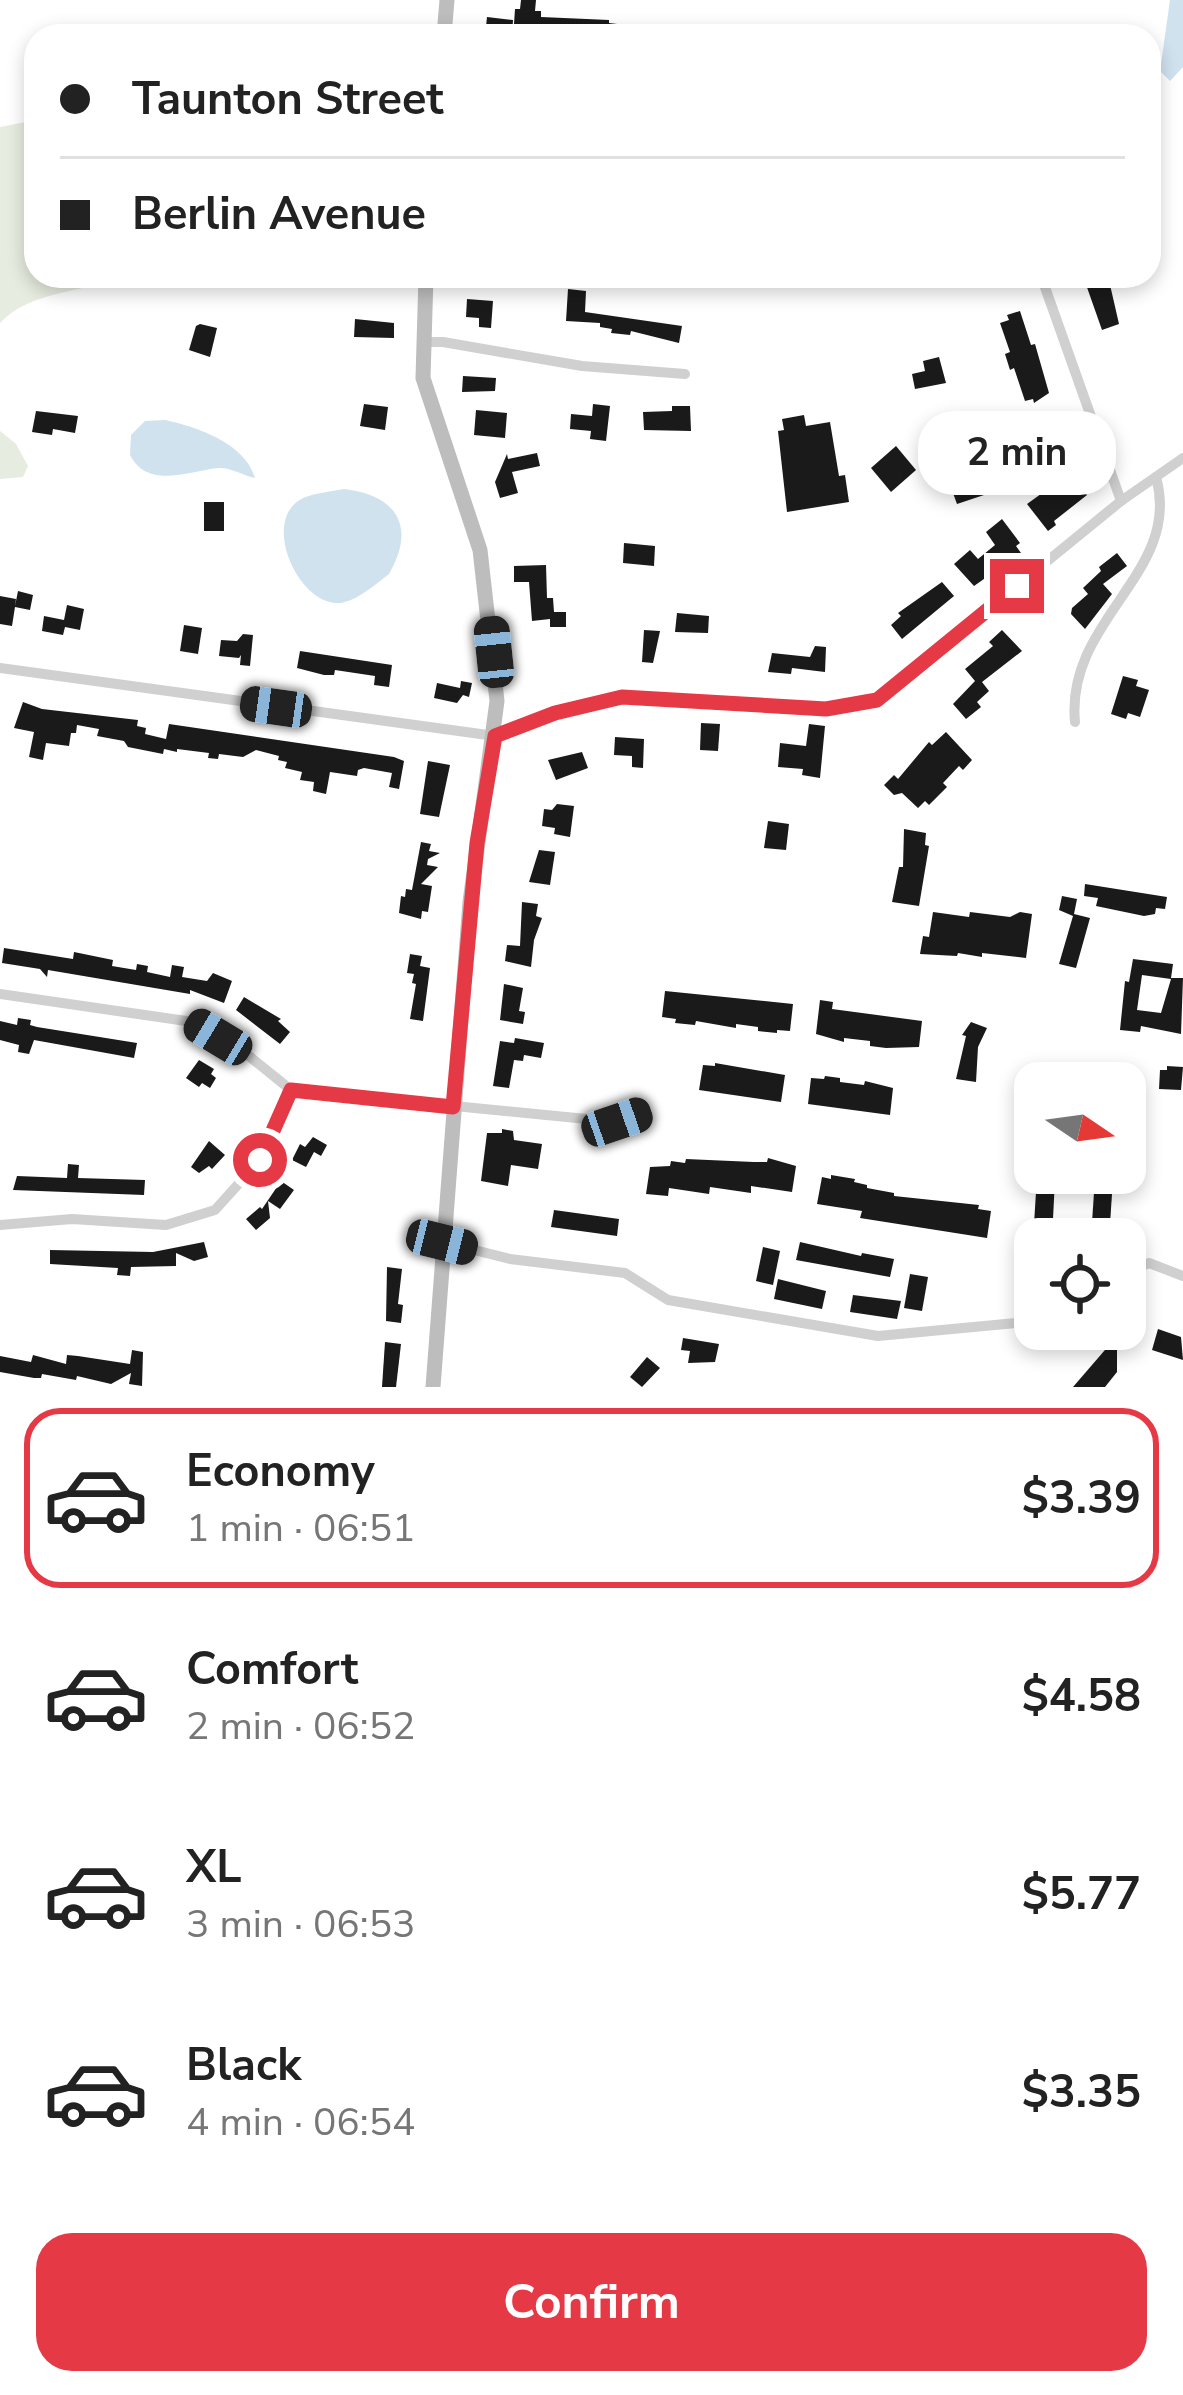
<!DOCTYPE html>
<meta charset="utf-8">
<style>
:root{--surface:#fff;--page:#f6f6f6;--text:#222;--muted:#767676;--line:#e0e0e0;--accent:#e63946}
body{margin:0;font-family:"Nunito Sans",sans-serif;background:var(--page);color:var(--text);height:100vh;display:flex;flex-direction:column;font-size:45px;white-space:nowrap}
*{box-sizing:border-box;margin:0}
p{font-size:39px;color:var(--muted)}
.icon{flex:none;width:66px;height:66px;fill:none;stroke:currentColor;stroke-width:2;stroke-linecap:round;stroke-linejoin:round}
.map{position:relative;height:1387px;overflow:hidden}
.details{display:flex;flex-direction:column;background:var(--surface);flex:1}
.details>*{flex:none}
.banner{position:absolute;left:24px;top:24px;width:1137px;height:264px;border-radius:36px;box-shadow:0 6px 18px #0003;display:grid;align-content:center;height:264px;padding:0 36px;background:var(--surface)}
.needle{width:78px;rotate:103deg}
.controls{position:absolute;left:1014px;top:1062px;display:grid;gap:24px}
.controls a{display:grid;place-items:center;width:132px;height:132px;border-radius:24px;background:var(--surface);box-shadow:0 6px 18px #0003;font-size:60px}
.end{position:absolute;width:54px;height:54px;margin:-27px;border:15px solid #e63946;background:#fff;box-shadow:0 0 0 6px #fff}
.from{border-radius:50%}
.bubble{position:absolute;height:84px;border-radius:36px;background:var(--surface);box-shadow:0 6px 18px #0003;font-size:39px;font-weight:700;line-height:84px;text-align:center}
.car{position:absolute;width:36px;height:72px;margin:-36px -18px;border-radius:15px;box-shadow:0 0 9px 3px #0007;background:linear-gradient(#222 24%,#8ab4d8 0 40%,#222 0 76%,#8ab4d8 0 86%,#222 0)}
.banner b{display:flex;align-items:center;gap:42px;height:114px;font-size:45px}
.banner b+b{border-top:3px solid var(--line)}
.banner i{width:30px;height:30px;background:var(--text)}
ul{padding:21px 0 0;list-style:none}
li{display:flex;align-items:center;gap:36px;height:180px;margin:0 24px 18px;padding:0 12px;border:6px solid transparent;border-radius:36px}
li div{flex:1}
li b{display:block;font-size:45px}
li em{font-style:normal;font-weight:700}
li.active{border-color:var(--accent)}
li>.icon{width:108px;height:108px;stroke-width:1.5}
.primary-button{display:flex;gap:24px;margin-top:auto;padding:24px 36px}
.primary-button a{flex:1;height:138px;border-radius:36px;background:var(--accent);color:#fff;font-size:48px;font-weight:700;line-height:138px;text-align:center}
.map>svg:first-child{display:block}
.green{fill:#e6ecdf}
.water{fill:#cfe2ee}
.building{fill:#1a1a1a;fill-rule:evenodd}
.lines{fill:none;stroke-linecap:round;stroke-linejoin:round}
.street{stroke:#d0d0d0;stroke-width:10}
.secondary{stroke:#bdbdbd;stroke-width:15}
.route{stroke:#e63946;stroke-width:15}
</style>
<div class="map">
<svg width="1183" height="1387" viewBox="0 0 1183 1387">
<rect width="100%" height="100%" fill="#fff"/>
<g class="green">
<path d="M36 120V276H117C79 295 31 290 0 323V127Z"/>
<path d="M0 431 16 444 28 466 23 477 0 479Z"/>
</g>
<g class="water">
<path d="M1170 0H1183V67L1170 81 1160 71Z"/>
<path d="M165 420C197 427 245 443 255 478 244 476 231 467 218 468 189 471 148 490 130 455L131 435 145 421Z"/>
<path d="M344 489C396 495 417 526 389 574 376 584 357 601 340 603 301 607 262 527 298 501 309 493 330 492 344 489Z"/>
</g>
<g class="building">
<path d="M521 0H536L535 11H541V17L609 20V23L658 29V36H551L552 27 514 24 515 9H520Z"/>
<path d="M487 17 513 20 512 36H485Z"/>
<path d="M1083 276H1108L1119 324 1102 330Z"/>
<path d="M568 289 586 291 585 312 682 326 679 343 631 331 630 335 611 333 612 329 600 327V323L566 321Z"/>
<path d="M467 299 493 301 491 328 479 327V318L466 317Z"/>
<path d="M1020 311 1031 345 1035 344 1049 393 1034 403 1033 399 1025 401 1014 368 1010 370 1005 354 1010 352 1000 323 1009 320 1007 315Z"/>
<path d="M355 319 394 323V338L354 337Z"/>
<path d="M200 324 217 328 210 357 189 350 196 326Z"/>
<path d="M939 357 946 383 915 389 912 374 925 371 923 361Z"/>
<path d="M463 376 496 378 495 391 462 392Z"/>
<path d="M364 404 388 407 385 430 360 426Z"/>
<path d="M593 404 610 406 606 441 590 439 591 431 570 429 571 414 592 416Z"/>
<path d="M672 406H690L691 431 644 430 643 412 672 411Z"/>
<path d="M476 410 507 413 505 438 474 435Z"/>
<path d="M36 411 78 416 75 433 53 429 52 435 32 432Z"/>
<path d="M804 415 806 426 830 422 839 476 845 475 849 502 787 512 778 431 784 430 782 419Z"/>
<path d="M896 446 916 470 891 492 871 468Z"/>
<path d="M1042 449 1069 455 1066 471 1038 465Z"/>
<path d="M537 453 540 466 512 472 518 493 500 498 495 482 507 454 508 459Z"/>
<path d="M983 473 990 493 957 504 950 485Z"/>
<path d="M1070 473 1087 495 1054 521 1056 525 1048 531 1027 504Z"/>
<rect x="204" y="502" width="20" height="29"/>
<path d="M1002 519 1020 543 1016 546 1021 553 974 586 954 564 970 550 978 559 995 545 986 532Z"/>
<path d="M624 543 655 546 654 566 623 563Z"/>
<path d="M1117 553 1127 566 1103 584 1112 594 1085 629 1071 614 1072 608 1088 594 1083 588 1101 571 1099 567Z"/>
<path d="M546 565 547 598H553L554 612H566V627H550V619L532 621 529 582H514V566Z"/>
<path d="M942 582 954 596 902 639 891 625 901 616 898 613Z"/>
<path d="M18 591 33 595 30 610 15 607 12 626 0 624V596L16 599 15 606Z"/>
<path d="M67 605 84 609 80 630 65 627 63 635 42 631 44 616 64 620Z"/>
<path d="M677 613 709 616 708 633 675 632Z"/>
<path d="M184 625 202 628 198 654 180 651Z"/>
<path d="M644 630 660 631 653 663 642 662Z"/>
<path d="M1002 630 1022 651 982 682 989 691 977 702 981 707 966 719 953 704 975 681 965 669 993 646 989 642Z"/>
<path d="M243 634 253 635 250 666 240 665 241 655 239 658 219 656 221 640 237 641Z"/>
<path d="M815 646 826 647 825 672 792 668 791 674 768 672 772 653 810 657Z"/>
<path d="M300 651 392 665 389 687 374 685 375 676 335 670 334 675H324L297 668Z"/>
<path d="M1123 676 1138 680 1136 686 1149 690 1140 717 1128 713 1126 719 1111 714Z"/>
<path d="M461 681 472 683 469 697 463 695 457 703 434 698 437 683 460 688Z"/>
<path d="M23 702 42 709 138 720 137 726 146 728 145 734 166 739 169 724 394 757 404 761 399 789 389 787 392 773 364 768 358 770 357 776 330 772 326 794 313 791 314 782 300 780 302 772 285 768 287 762 278 760 279 756 256 750 243 757 219 754 218 759 208 758 209 753 177 749V752L164 749 163 754 128 747 124 741 97 736 99 729 77 725 76 733H71L69 746 46 743 43 760 29 757 34 732 14 728Z"/>
<path d="M701 723 720 724 718 751 700 750Z"/>
<path d="M809 724 825 726 820 778 802 775 803 769 778 767 780 743 806 746Z"/>
<path d="M946 732 972 760 963 770 959 766 943 783 947 787 929 805 925 801 918 808 902 793 894 795 884 785 894 775 898 779 929 742 932 745Z"/>
<path d="M615 737 644 739 643 768 632 767V756L614 755Z"/>
<path d="M582 752 588 768 556 780 548 760Z"/>
<path d="M428 761 450 765 439 817 420 814Z"/>
<path d="M557 804 574 806 570 837 554 834 555 828 542 826 544 809 552 810Z"/>
<path d="M768 821 789 824 786 850 764 848Z"/>
<path d="M904 829 926 833 925 845 929 846 919 906 892 902 899 867H903Z"/>
<path d="M421 842 431 844 429 851 440 853 428 859 427 865 438 867 421 884 432 886 428 912 422 911 421 919 399 913 401 896 405 897 406 889 412 890Z"/>
<path d="M539 850 555 852 550 885 529 882Z"/>
<path d="M1085 884 1167 897 1165 909 1156 908 1155 914 1144 916 1096 906 1098 898 1084 896Z"/>
<path d="M1062 896 1077 899 1074 914 1090 918 1076 968 1059 964 1073 916 1059 910Z"/>
<path d="M522 902 538 904 536 916 542 918 534 940 531 967 505 961 507 945 520 946Z"/>
<path d="M933 912 969 917 970 912 1010 917 1020 912 1032 914 1026 958 982 953V957L958 953 957 956 920 954 923 936 929 937Z"/>
<path d="M4 948 73 959 74 952 113 960 112 966 136 970 137 964 148 966 147 972 170 977 172 965 184 967 182 977 207 981 213 973 232 981 224 1003 190 990V994L48 970 47 977 40 969 2 963Z"/>
<path d="M410 954 422 956 420 966 430 968 423 1021 410 1019 416 984 412 983 414 974 407 973Z"/>
<path d="M1133 959 1173 964 1171 978H1183L1181 1034 1141 1026 1140 1032 1120 1030 1125 981 1129 982ZM1142 975 1171 979 1161 1013 1137 1010Z"/>
<path d="M504 984 523 988 519 1011 525 1012 523 1024 500 1020Z"/>
<path d="M665 991 793 1004 790 1031 777 1030V1033L758 1031V1027L736 1024V1028L696 1021 695 1025 675 1023 676 1019 662 1017Z"/>
<path d="M244 997 281 1019 278 1021 290 1032 280 1044 236 1010Z"/>
<path d="M820 1000 833 1002 832 1009 922 1021 919 1047 886 1048 870 1046V1041L844 1038V1042L816 1034Z"/>
<path d="M18 1018 31 1020 30 1025 37 1027 137 1043 134 1058 34 1040 29 1054 18 1052 19 1045 0 1040V1021L17 1025Z"/>
<path d="M971 1022 987 1028 978 1047 976 1082 956 1079 966 1036 962 1035Z"/>
<path d="M515 1038 544 1043 541 1058 524 1055 523 1061 514 1060 509 1088 493 1086 500 1041 514 1043Z"/>
<path d="M199 1060 214 1069 211 1074 216 1078 210 1088 202 1083 199 1087 186 1078Z"/>
<path d="M715 1063 785 1075 781 1102 699 1090 703 1065 715 1066Z"/>
<path d="M1167 1066 1183 1067 1181 1090 1159 1089 1160 1070H1167Z"/>
<path d="M825 1076 840 1078V1082L864 1085 865 1081 893 1088 890 1115 808 1104 811 1078 824 1079Z"/>
<path d="M502 1129 513 1131 514 1140 542 1144 538 1169 511 1165 508 1186 481 1181 487 1133H502Z"/>
<path d="M313 1137 327 1145 321 1156 314 1152 306 1167 292 1160 300 1144 305 1147Z"/>
<path d="M209 1141 225 1155 212 1169 209 1166 199 1173 191 1167Z"/>
<path d="M768 1158 796 1166 792 1192 751 1186V1193L710 1187 709 1194 669 1188 668 1196 646 1194 650 1167 670 1166 671 1161 685 1163 686 1159 754 1162H767Z"/>
<path d="M68 1164 79 1165 78 1178 145 1180 144 1195 13 1190 17 1176 67 1178Z"/>
<path d="M831 1175 855 1179 854 1182 867 1185V1188L894 1193V1196L979 1205 978 1209 991 1211 987 1238 860 1218 862 1211 817 1204 822 1177 831 1179Z"/>
<path d="M1095 1176 1113 1179 1109 1239H1091Z"/>
<path d="M1037 1177 1055 1179 1052 1239H1033Z"/>
<path d="M281 1181 294 1190 280 1209 268 1201 270 1218 256 1230 246 1219 260 1207 262 1209Z"/>
<path d="M554 1210 619 1219 617 1236 551 1227Z"/>
<path d="M204 1242 208 1257 194 1261 176 1253V1266L131 1267 130 1276 117 1275 118 1268 50 1264V1250L153 1252Z"/>
<path d="M800 1242 861 1256 862 1253 894 1259 890 1277 796 1260Z"/>
<path d="M763 1247 780 1251 773 1285 756 1281Z"/>
<path d="M387 1267 402 1269 398 1304 403 1305 401 1323 386 1321Z"/>
<path d="M910 1274 928 1277 922 1311 904 1308Z"/>
<path d="M778 1279 826 1291 822 1309 774 1299Z"/>
<path d="M853 1295 901 1301 897 1319 850 1312Z"/>
<path d="M1158 1329 1181 1337 1183 1360 1152 1350Z"/>
<path d="M1117 1336V1372L1105 1387H1073Z"/>
<path d="M683 1338 719 1344 715 1362 688 1363 690 1351 681 1350Z"/>
<path d="M385 1342 401 1344 396 1387H382Z"/>
<path d="M132 1350 143 1352 142 1386 129 1384 131 1373 111 1384 77 1376 76 1380 42 1374 41 1378H34L0 1372V1356L31 1362 33 1355 66 1364 67 1355 78 1356 130 1364Z"/>
<path d="M647 1357 660 1368 642 1387 630 1377Z"/>
</g>
<g class="lines">
<g class="street">
<path d="M1041 276 1121 501"/>
<path d="M422 342H443L582 366 685 374"/>
<path d="M0 668 495 736 555 713 622 697 826 709 877 700 1121 501 1183 458"/>
<path d="M1075 722C1065 619 1183 573 1156 477"/>
<path d="M0 994 193 1022 244 1052 291 1090 617 1122 645 1113"/>
<path d="M0 1225 72 1219 166 1225 215 1210 260 1160 291 1090"/>
<path d="M442 1242 510 1259 625 1273 668 1300 878 1336 1016 1323 1035 1314"/>
<path d="M1125 1274 1149 1263 1183 1276"/>
</g>
<g class="secondary">
<path d="M444 36 447 0"/>
<path d="M426 276 423 378 480 550 497 701 470 902 433 1387"/>
</g>
</g>
<g class="lines">
<path class="route" d="M260 1160 291 1090 453 1107 477 843 495 736 555 713 622 697 826 709 877 700 1017 586"/>
</g>
</svg>
<div class="controls">
<a><svg class="needle" viewBox="-14 -14 28 28"><path d="M0-13l5 13h-10z" fill="#e53935"/><path d="M0 13l5-13h-10z" fill="#767676"/></svg></a>
<a><svg class="icon" aria-label="locate" viewBox="0 0 24 24"><circle cx="12" cy="12" r="6"/><path d="M12 2v4M12 18v4M2 12h4M18 12h4"/></svg></a>
</div>
<i class="end from" style="left:260px;top:1160px"></i>
<i class="end" style="left:1017px;top:586px"></i>
<div class="bubble" style="left:918px;top:411px;width:198px">2 min</div>
<i class="car" style="left:494px;top:652px;rotate:354deg"></i>
<i class="car" style="left:276px;top:707px;rotate:278deg"></i>
<i class="car" style="left:218px;top:1037px;rotate:301deg"></i>
<i class="car" style="left:617px;top:1122px;rotate:71deg"></i>
<i class="car" style="left:442px;top:1242px;rotate:104deg"></i>
<div class="banner">
<b><i class="from"></i>Taunton Street</b>
<b><i></i>Berlin Avenue</b>
</div>
</div>
<section class="details">
<ul>
<li class="active"><svg class="icon" aria-label="car" viewBox="0 0 24 24"><path d="M5 17H2v-5l4-1 3-4h7l3 4 3 1v5h-3M9 17h6M6 11h13"/><circle cx="7" cy="17" r="2"/><circle cx="17" cy="17" r="2"/></svg><div><b>Economy</b><p>1 min · 06:51</p></div><em>$3.39</em></li>
<li><svg class="icon" aria-label="car" viewBox="0 0 24 24"><path d="M5 17H2v-5l4-1 3-4h7l3 4 3 1v5h-3M9 17h6M6 11h13"/><circle cx="7" cy="17" r="2"/><circle cx="17" cy="17" r="2"/></svg><div><b>Comfort</b><p>2 min · 06:52</p></div><em>$4.58</em></li>
<li><svg class="icon" aria-label="car" viewBox="0 0 24 24"><path d="M5 17H2v-5l4-1 3-4h7l3 4 3 1v5h-3M9 17h6M6 11h13"/><circle cx="7" cy="17" r="2"/><circle cx="17" cy="17" r="2"/></svg><div><b>XL</b><p>3 min · 06:53</p></div><em>$5.77</em></li>
<li><svg class="icon" aria-label="car" viewBox="0 0 24 24"><path d="M5 17H2v-5l4-1 3-4h7l3 4 3 1v5h-3M9 17h6M6 11h13"/><circle cx="7" cy="17" r="2"/><circle cx="17" cy="17" r="2"/></svg><div><b>Black</b><p>4 min · 06:54</p></div><em>$3.35</em></li>
</ul>
<div class="primary-button"><a>Confirm</a></div>
</section>
